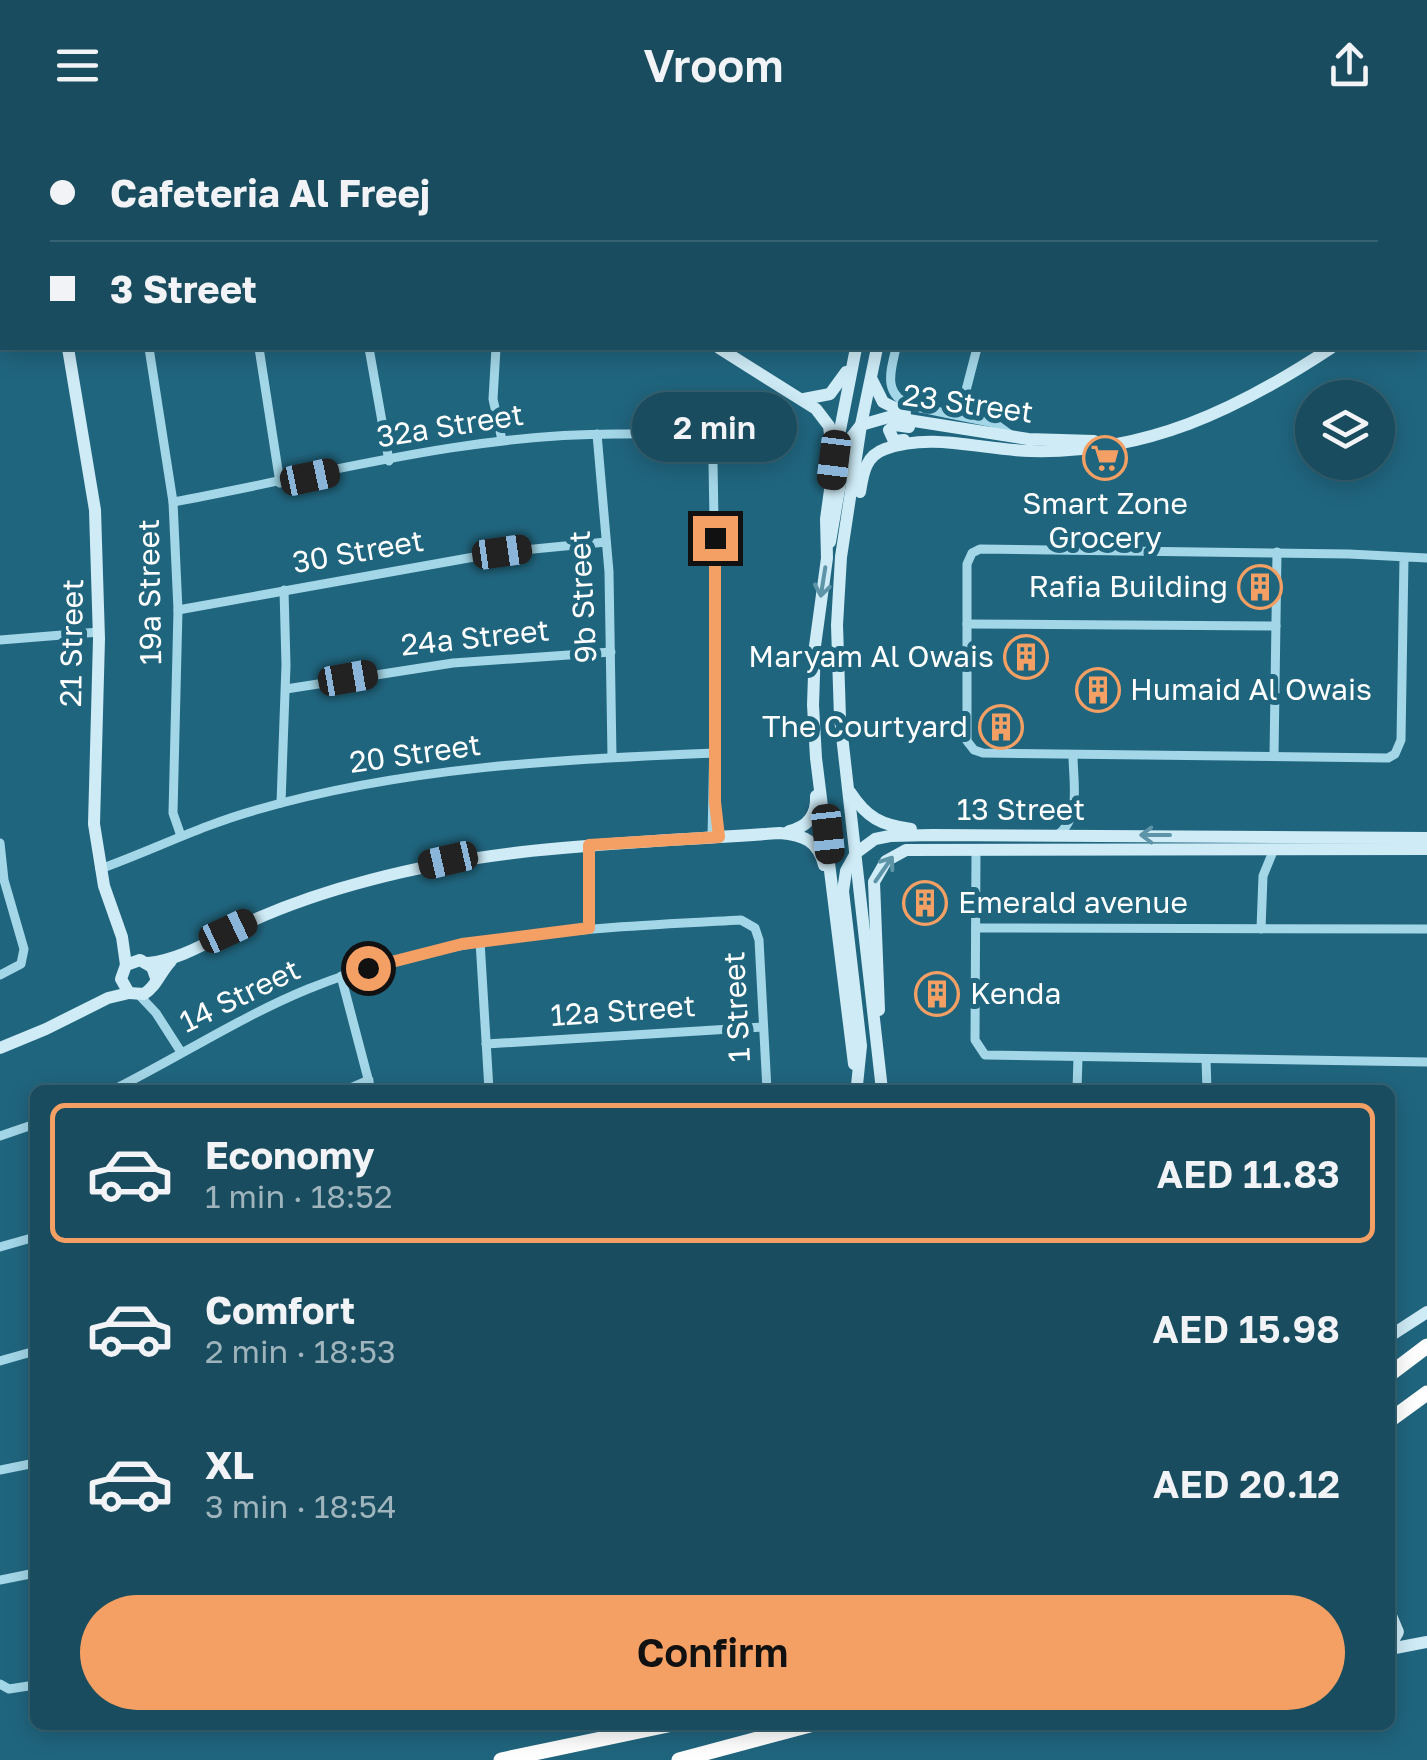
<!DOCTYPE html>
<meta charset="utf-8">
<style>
:root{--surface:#184c5e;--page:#255667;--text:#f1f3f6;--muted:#9fb4bc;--line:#366373;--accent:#f4a064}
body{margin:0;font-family:"Golos Text",sans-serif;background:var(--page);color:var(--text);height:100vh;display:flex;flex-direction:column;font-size:38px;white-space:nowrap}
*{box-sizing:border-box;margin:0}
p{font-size:32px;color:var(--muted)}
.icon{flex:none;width:55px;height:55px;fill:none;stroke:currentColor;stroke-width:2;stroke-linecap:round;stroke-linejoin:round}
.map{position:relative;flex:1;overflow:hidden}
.side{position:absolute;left:30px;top:955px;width:1365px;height:645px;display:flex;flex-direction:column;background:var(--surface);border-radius:15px;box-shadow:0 5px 25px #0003,0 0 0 2px var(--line)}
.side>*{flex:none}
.top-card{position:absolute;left:0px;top:0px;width:1428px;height:220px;box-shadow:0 5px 25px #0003,0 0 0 2px var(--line);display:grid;align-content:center;height:220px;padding:0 50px;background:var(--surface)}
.buttons{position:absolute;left:1295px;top:250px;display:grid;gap:20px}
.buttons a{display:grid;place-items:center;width:100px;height:100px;border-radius:50%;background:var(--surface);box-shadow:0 5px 25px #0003,0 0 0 2px var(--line);font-size:50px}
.end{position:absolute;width:45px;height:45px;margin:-22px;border:12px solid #f4a064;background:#111;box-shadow:0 0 0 5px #111}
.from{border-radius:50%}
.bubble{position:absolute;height:70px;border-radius:35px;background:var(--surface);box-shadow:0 5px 25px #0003,0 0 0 2px var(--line);font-size:32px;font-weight:600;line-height:70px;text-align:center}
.car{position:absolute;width:30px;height:60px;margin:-30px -15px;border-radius:12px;box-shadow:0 0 8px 2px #0007;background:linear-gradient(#222 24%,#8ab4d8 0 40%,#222 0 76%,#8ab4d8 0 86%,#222 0)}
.top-card b{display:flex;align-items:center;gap:35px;height:95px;font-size:38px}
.top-card b+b{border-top:2px solid var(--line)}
.top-card i{width:25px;height:25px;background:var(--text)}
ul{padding:18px 0 0;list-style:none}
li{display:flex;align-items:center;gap:30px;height:140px;margin:0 20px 15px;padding:0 30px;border:5px solid transparent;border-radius:15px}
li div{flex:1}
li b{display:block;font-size:38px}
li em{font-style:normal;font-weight:600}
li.current{border-color:var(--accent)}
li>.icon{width:90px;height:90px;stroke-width:1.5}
.action{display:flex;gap:20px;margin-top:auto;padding:20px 50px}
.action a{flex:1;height:115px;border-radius:60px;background:var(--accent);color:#111;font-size:40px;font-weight:600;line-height:115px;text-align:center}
header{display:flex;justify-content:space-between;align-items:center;height:130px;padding:0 50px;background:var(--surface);font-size:45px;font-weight:600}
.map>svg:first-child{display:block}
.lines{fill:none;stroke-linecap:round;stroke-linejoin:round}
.street{stroke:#a3d6e7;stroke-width:9}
.secondary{stroke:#ceebf6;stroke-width:12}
.highway{stroke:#fff;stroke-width:15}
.oneway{stroke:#5d94a8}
.route{stroke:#f4a064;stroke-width:12}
.labels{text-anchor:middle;stroke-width:10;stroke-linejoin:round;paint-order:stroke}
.street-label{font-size:30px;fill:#fff;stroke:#20657e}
.poi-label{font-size:30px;fill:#fff;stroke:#20657e;text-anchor:end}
</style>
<header><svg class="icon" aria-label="menu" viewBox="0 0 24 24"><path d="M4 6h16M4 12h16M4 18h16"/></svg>Vroom<svg class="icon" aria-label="share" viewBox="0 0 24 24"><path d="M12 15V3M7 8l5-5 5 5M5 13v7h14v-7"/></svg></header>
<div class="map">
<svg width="1427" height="1630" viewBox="0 0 1427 1630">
<rect width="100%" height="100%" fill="#20657e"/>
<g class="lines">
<g class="street">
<path d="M117 0 118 2"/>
<path d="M240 0H252"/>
<path d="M338 0 341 2"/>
<path d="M1154 0 1158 2"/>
<path d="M759 2 761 0"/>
<path d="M955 2 956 0"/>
<path d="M1053 2 1054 0"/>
<path d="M1192 2 1193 0"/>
<path d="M1383 2 1384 0"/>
<path d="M149 218 173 372 178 480 173 683 181 706"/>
<path d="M259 218 280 353"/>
<path d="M369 218 389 331"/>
<path d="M496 218 493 269 502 310"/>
<path d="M896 218C890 243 883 264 911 276L994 293 1012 306"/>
<path d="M946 283 964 268 977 218"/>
<path d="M597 304 609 442 612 627"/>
<path d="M173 372C320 345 469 303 620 304 643 304 674 301 696 309 707 313 711 321 713 332L716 509 712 708"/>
<path d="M1404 428 1401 610 1395 624 1388 628 983 623 974 620 967 611V434L972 423 980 419 1349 424 1427 428"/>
<path d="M178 480 502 422 606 412"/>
<path d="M967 494 1276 496"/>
<path d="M0 510 99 502"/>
<path d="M286 559 453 533 611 522"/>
<path d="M1274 626 1277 422"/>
<path d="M281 673 286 535 284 460"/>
<path d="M1056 706C1082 689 1073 652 1073 625"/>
<path d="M0 713 4 750 24 819 21 834 0 845"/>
<path d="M589 715V798"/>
<path d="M976 722 975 910 985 925 1427 932"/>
<path d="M100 739C153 720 202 695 256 680 404 637 562 629 715 623"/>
<path d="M976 798 1427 799"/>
<path d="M1261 799 1263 746 1274 719"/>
<path d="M480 811 489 960"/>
<path d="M341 846 371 960"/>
<path d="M139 865 156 883 181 922"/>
<path d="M486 914 763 897"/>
<path d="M1206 929 1207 960"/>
<path d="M113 960C179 927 240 887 308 859 446 803 594 798 741 790L755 798 759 810 767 960"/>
<path d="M346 960 369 950"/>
<path d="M1077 960 1078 928"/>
<path d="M0 1006 35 994"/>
<path d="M0 1117 35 1107"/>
<path d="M0 1231 35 1221"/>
<path d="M0 1340 35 1333"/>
<path d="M0 1450 35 1443"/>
<path d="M0 1554 9 1559 35 1555"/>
</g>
<g class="secondary">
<path d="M19 0V2"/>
<path d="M554 0 555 2"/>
<path d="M926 2V0"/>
<path d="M942 2 943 0"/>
<path d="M1425 125 1427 123"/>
<path d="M68 218 95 380 99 509 94 694 104 756 122 807 126 835"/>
<path d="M719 218 816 279 829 296 831 313"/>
<path d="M877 218 861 295 841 427 837 495 840 588 882 960"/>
<path d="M872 250 883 272 905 283"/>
<path d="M804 269 830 264 846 242"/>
<path d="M904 310 894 311 889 300 895 295 909 297"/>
<path d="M860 362C863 344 865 326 885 319 932 302 982 320 1030 321 1146 324 1237 280 1331 218"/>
<path d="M830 412 847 313 861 295 889 287 1028 309 1094 311"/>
<path d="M850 662C867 688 881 695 911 699"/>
<path d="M789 701C808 697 817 685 816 666"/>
<path d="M148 833C183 830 215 807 247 793 286 775 328 761 370 750 504 714 643 713 780 703 804 705 818 711 824 735"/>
<path d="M156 848 152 837 140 830 126 835 121 849 129 863 144 864C156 857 161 841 171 831"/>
<path d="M879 880 874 752 886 731 906 720 1427 719"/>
<path d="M0 918 46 899 108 868 129 863"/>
<path d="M854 934 816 628 813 575 815 516 827 428 826 389 834 331 856 218"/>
<path d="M857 955 861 916 843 761 846 741 856 723 875 709 890 706 932 705 1427 708"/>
<path d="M1390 1206 1427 1182"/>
<path d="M1390 1483 1398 1502 1390 1516"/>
<path d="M1390 1519 1427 1512"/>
</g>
<g class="highway">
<path d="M1390 1244 1427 1216"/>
<path d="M1390 1290 1427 1263"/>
<path d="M501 1630 668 1595"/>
<path d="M679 1630 810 1595"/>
</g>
</g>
<defs><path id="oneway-shaft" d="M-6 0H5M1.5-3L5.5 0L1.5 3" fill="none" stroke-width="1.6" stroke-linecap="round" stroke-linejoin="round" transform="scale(2.5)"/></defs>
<g class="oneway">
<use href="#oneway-shaft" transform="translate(823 452) rotate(99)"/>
<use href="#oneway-shaft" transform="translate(1155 705) rotate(180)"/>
<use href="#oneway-shaft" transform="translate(884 739) rotate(-55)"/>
</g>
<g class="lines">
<path class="route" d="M368 838 462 814 589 798V715L719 707 715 672V408"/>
</g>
<defs>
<g id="supermarket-ring" transform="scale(2.25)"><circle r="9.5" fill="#20657e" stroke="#f4a064" stroke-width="1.5"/><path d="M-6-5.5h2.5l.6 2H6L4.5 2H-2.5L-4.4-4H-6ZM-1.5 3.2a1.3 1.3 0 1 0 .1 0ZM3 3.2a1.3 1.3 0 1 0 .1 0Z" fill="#f4a064"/></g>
<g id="building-ring" transform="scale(2.25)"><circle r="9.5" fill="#20657e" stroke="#f4a064" stroke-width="1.5"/><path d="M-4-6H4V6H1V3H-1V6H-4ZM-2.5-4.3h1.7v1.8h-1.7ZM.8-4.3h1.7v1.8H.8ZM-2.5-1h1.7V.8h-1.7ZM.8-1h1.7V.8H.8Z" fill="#f4a064"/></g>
</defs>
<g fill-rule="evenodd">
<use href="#supermarket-ring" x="1105" y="328"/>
<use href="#building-ring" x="1260" y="457"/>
<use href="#building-ring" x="1026" y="527"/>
<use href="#building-ring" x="1098" y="560"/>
<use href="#building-ring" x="1001" y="597"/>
<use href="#building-ring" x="925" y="773"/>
<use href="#building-ring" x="937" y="864"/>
</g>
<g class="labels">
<g class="street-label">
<text transform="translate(968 274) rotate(8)" y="10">23 Street</text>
<text transform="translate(450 296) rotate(-9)" y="10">32a Street</text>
<text transform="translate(358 422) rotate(-10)" y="10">30 Street</text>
<text transform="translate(150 462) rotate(-91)" y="10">19a Street</text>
<text transform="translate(583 467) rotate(-93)" y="10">9b Street</text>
<text transform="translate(475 508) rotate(-6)" y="10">24a Street</text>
<text transform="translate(72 513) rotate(-89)" y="10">21 Street</text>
<text transform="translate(415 624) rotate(-8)" y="10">20 Street</text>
<text x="1021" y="690">13 Street</text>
<text transform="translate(240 866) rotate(-26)" y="10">14 Street</text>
<text transform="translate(737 877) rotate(-93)" y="10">1 Street</text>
<text transform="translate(623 881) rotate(-4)" y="10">12a Street</text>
</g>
<g class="poi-label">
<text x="1105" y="384" text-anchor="middle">Smart Zone<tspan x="1105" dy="34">Grocery</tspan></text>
<text x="1228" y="467">Rafia Building</text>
<text x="994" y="537">Maryam Al Owais</text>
<text x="1130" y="570" text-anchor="start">Humaid Al Owais</text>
<text x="968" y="607">The Courtyard</text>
<text x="958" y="783" text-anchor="start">Emerald avenue</text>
<text x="970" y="874" text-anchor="start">Kenda</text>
</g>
</g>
</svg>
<div class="buttons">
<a><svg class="icon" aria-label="layers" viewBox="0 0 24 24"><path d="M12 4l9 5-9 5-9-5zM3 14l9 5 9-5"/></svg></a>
</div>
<i class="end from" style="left:368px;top:838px"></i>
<i class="end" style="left:715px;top:408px"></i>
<div class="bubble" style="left:632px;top:262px;width:165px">2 min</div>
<i class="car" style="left:834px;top:330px;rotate:187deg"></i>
<i class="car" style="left:310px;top:347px;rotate:78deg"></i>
<i class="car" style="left:502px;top:422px;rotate:82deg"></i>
<i class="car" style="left:348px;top:548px;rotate:80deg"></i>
<i class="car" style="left:828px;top:704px;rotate:174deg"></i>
<i class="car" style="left:448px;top:730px;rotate:257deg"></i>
<i class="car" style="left:228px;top:801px;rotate:65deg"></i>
<div class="top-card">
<b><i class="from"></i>Cafeteria Al Freej</b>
<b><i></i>3 Street</b>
</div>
<section class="side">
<ul>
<li class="current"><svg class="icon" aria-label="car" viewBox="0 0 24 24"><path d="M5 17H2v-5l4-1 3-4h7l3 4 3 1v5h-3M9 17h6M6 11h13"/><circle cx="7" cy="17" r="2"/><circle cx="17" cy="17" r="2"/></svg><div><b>Economy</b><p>1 min · 18:52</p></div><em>AED 11.83</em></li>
<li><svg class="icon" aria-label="car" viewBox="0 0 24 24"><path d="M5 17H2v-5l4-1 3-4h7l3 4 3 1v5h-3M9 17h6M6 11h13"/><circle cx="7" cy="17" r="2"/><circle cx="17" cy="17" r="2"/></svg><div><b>Comfort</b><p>2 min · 18:53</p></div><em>AED 15.98</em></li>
<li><svg class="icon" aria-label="car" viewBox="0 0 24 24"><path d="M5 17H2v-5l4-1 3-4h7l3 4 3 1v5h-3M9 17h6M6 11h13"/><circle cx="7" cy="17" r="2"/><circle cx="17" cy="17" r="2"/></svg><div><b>XL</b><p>3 min · 18:54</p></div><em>AED 20.12</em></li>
</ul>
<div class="action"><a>Confirm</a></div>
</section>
</div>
